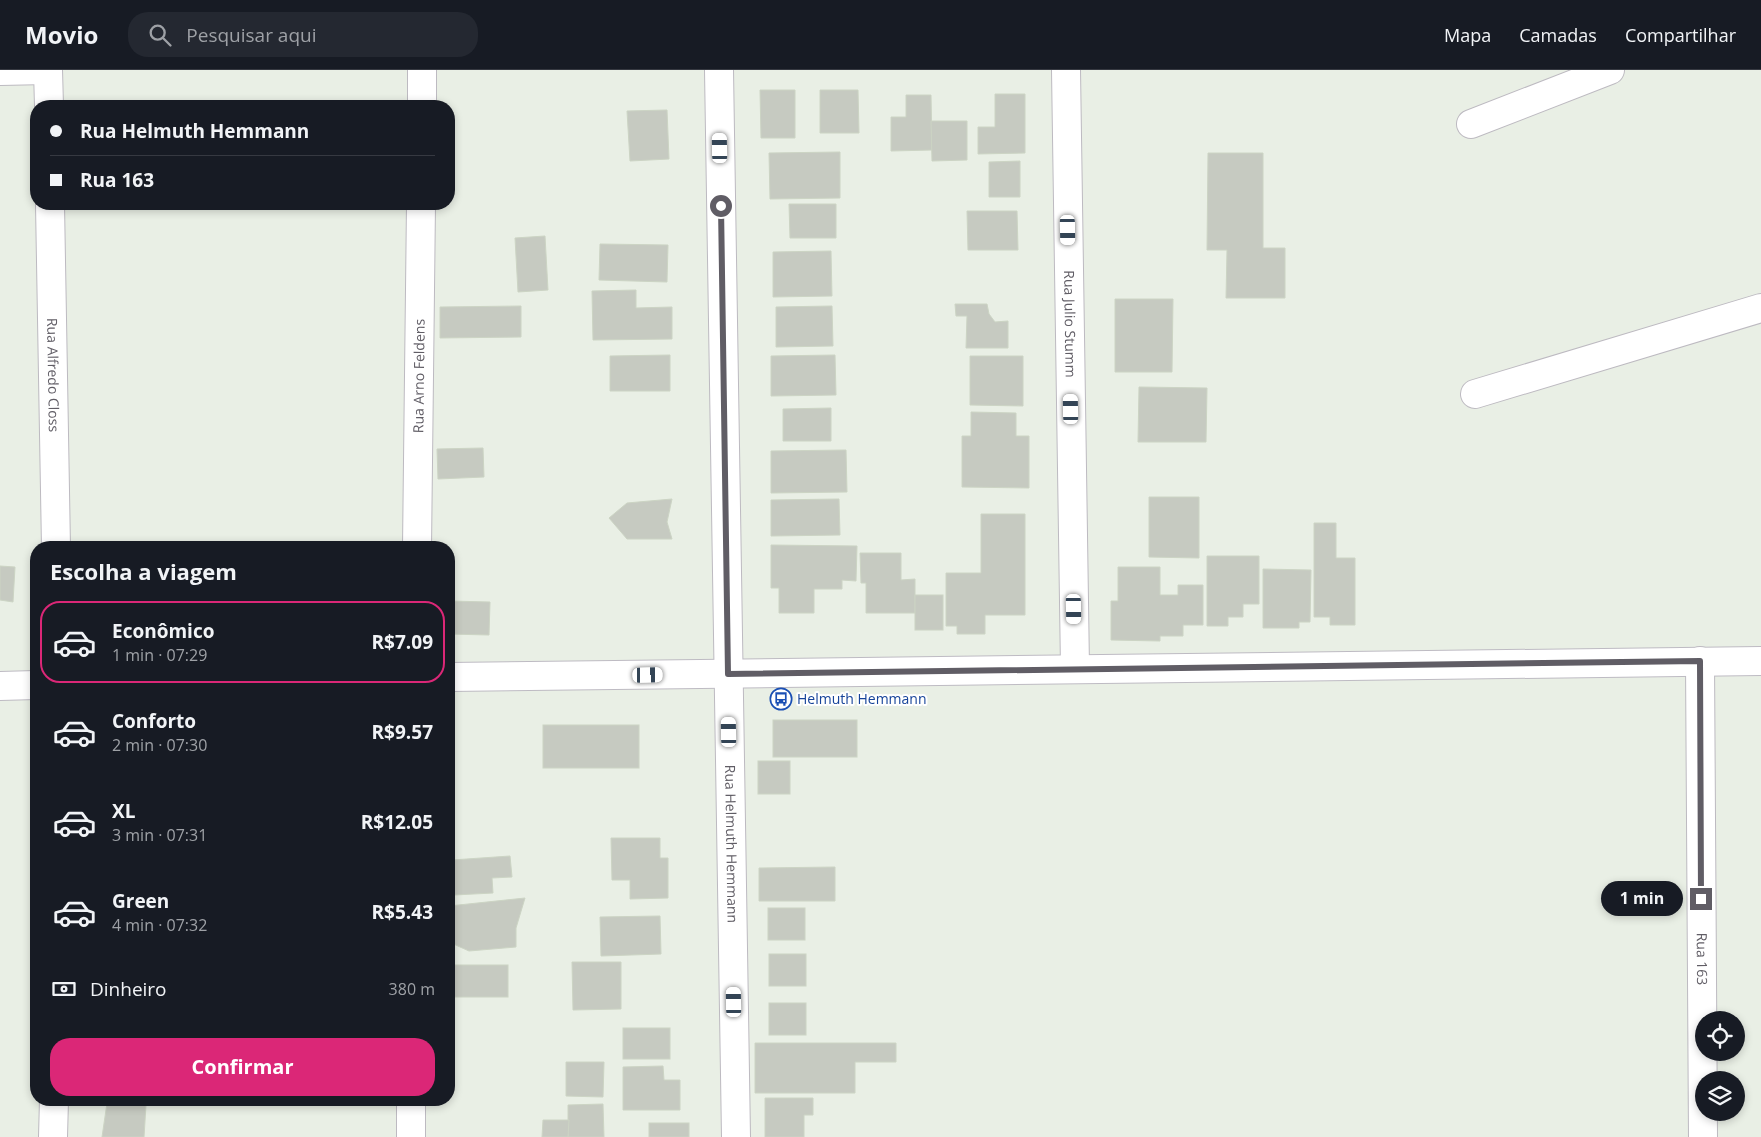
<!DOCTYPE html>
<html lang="pt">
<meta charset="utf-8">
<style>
:root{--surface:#171b24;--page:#242831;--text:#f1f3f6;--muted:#9ea1a6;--line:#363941;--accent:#db2777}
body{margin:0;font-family:"Open Sans",sans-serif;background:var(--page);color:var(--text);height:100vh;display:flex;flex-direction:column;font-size:19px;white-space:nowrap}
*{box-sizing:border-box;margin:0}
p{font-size:16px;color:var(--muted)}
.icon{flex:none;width:28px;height:28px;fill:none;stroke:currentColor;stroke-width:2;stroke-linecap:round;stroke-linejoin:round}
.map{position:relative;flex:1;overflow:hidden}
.drawer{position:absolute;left:30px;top:471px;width:425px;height:565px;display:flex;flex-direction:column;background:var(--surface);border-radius:20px;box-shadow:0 2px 8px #0003}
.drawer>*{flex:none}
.top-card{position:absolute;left:30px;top:30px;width:425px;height:110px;border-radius:20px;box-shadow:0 2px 8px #0003;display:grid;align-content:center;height:110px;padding:0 20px;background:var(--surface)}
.buttons{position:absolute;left:1695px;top:941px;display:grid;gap:10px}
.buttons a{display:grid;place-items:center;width:50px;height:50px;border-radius:50%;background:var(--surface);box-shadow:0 2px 8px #0003;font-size:25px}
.end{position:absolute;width:22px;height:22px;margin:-11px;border:6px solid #605d65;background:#fff;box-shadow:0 0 0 2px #fff}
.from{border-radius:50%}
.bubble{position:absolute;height:35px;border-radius:18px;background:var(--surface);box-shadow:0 2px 8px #0003;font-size:16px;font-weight:700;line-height:35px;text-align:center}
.car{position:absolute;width:15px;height:30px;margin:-15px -8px;border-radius:6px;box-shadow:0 0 4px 1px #0007;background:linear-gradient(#fff 24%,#345 0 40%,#fff 0 76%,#345 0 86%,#fff 0)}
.top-card b{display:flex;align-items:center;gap:18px;height:48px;font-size:19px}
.top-card b+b{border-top:1px solid var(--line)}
.top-card i{width:12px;height:12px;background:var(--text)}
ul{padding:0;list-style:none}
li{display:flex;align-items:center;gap:15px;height:82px;margin:0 10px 8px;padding:0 10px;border:2px solid transparent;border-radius:20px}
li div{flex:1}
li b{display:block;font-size:19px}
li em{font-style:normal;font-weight:700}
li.on{border-color:var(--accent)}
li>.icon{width:45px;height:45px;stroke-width:1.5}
h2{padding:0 20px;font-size:22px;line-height:60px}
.pay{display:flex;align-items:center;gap:12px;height:55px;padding:0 20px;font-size:19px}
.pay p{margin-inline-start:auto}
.action{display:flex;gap:10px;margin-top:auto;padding:10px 20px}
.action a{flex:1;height:58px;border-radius:20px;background:var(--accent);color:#fff;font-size:20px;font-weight:700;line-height:58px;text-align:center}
header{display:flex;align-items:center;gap:30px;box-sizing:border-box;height:70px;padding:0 25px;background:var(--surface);border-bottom:1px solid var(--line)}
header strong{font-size:24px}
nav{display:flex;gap:28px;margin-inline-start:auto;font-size:18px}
.search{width:350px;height:45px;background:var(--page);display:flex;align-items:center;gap:12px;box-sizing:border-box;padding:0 18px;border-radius:20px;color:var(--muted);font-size:19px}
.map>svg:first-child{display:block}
.building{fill:#c6cac1;stroke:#ccd4c4}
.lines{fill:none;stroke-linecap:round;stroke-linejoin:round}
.street-casing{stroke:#bdbac1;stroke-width:30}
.secondary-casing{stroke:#bebbc3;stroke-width:30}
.street{stroke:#fff;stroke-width:28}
.secondary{stroke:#fff;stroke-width:28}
.route{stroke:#605d65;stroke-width:6}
.labels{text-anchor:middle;stroke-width:4;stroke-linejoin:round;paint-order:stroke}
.street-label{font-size:14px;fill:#605d65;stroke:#fff}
.transit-label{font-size:14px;fill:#164399;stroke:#fff;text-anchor:start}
</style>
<header>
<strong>Movio</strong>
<div class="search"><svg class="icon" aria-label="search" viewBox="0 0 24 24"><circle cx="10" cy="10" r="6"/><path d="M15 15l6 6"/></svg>Pesquisar aqui</div>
<nav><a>Mapa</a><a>Camadas</a><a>Compartilhar</a></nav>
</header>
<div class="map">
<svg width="1761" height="1067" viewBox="0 0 1761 1067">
<rect width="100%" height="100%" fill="#e9efe5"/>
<g class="building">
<path d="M760 20H795V68H761Z"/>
<path d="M820 20H858L859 63H820Z"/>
<path d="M995 24H1025V83L978 84V57H995Z"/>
<path d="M906 25H931L932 80 891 81V47H906Z"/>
<path d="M667 40 669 89 630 91 627 41Z"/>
<path d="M931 51H967V90L932 91Z"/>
<path d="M840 82V128L770 129 769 83Z"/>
<path d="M1208 83H1263V178H1285V228H1226L1227 180H1207Z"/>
<path d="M1020 91V127H989V92Z"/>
<path d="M789 134H836V168H790Z"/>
<path d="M967 141H1017L1018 180H968Z"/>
<path d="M545 166 548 220 518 222 515 168Z"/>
<path d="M600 174 668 175 667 212 599 210Z"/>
<path d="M831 181 832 226 773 227V182Z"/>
<path d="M636 220V238L672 237V269L593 270 592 221Z"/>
<path d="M1115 229H1173L1172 302H1115Z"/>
<path d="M955 234H987L989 244 995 252 1008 251V278H966L967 246H956Z"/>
<path d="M521 236V267L440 268V237Z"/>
<path d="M832 236 833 276 776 277V237Z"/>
<path d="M670 285V321H610V286Z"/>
<path d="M835 285 836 325 771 326V286Z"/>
<path d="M970 286H1023V336L970 335Z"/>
<path d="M1139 317 1207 318 1206 372H1138Z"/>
<path d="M831 338V371H783V339Z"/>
<path d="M971 342 1016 343V366H1029V418L962 417V366H971Z"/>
<path d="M483 378 484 407 438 409 437 379Z"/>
<path d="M846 380 847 422 771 423V381Z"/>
<path d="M1149 427H1199V488L1149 487Z"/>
<path d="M672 429 667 452 672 469H627L609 448 627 433Z"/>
<path d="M839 429 840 465 771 466V430Z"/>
<path d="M981 444H1025V545H985V564H957V556H946V503H981Z"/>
<path d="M1314 453H1336V488H1355V555H1330V547H1314Z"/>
<path d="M771 475 857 476 856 511 842 510V519H814V543H779V518H771Z"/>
<path d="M860 483H901V510L915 509V543H866V513H861Z"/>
<path d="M1207 486H1259V534H1243V547H1228V556H1207Z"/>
<path d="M0 496 15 497 13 532 0 530Z"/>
<path d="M1118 497H1160V525H1178V515H1203V555H1183V566H1160V571L1111 570V531H1118Z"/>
<path d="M1263 499 1311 500 1310 552H1299V558H1263Z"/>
<rect x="915" y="525" width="28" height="35"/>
<path d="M449 531 490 532 489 565 449 564Z"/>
<rect x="773" y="650" width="84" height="37"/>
<rect x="543" y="655" width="96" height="43"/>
<rect x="758" y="691" width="32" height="33"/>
<path d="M611 768H660V788H668V828L630 829V810H612Z"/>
<path d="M510 786 512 807 492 808 493 823 454 825 452 790Z"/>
<path d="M835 797V831H759V798Z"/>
<path d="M525 828 516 858V877L469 881 449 872V836Z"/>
<rect x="768" y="838" width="37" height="32"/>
<path d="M660 846 661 884 601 886 600 847Z"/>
<rect x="769" y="884" width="37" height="32"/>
<path d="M572 892H621V939L573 940Z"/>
<rect x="450" y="895" width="58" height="32"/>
<rect x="769" y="933" width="37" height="32"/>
<rect x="623" y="958" width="47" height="31"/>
<path d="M755 973H896V992H855V1023H755Z"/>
<path d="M566 992H604L603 1027 566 1026Z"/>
<path d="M663 996 664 1010H680V1040H623V997Z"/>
<path d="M765 1028H813V1045H804V1067H765Z"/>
<path d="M107 1033 146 1035 144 1067H102Z"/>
<path d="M603 1034 604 1067H568V1035Z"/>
<path d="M543 1050H569L568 1067H542Z"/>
<rect x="649" y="1053" width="40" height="14"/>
</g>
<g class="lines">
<g class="street-casing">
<g id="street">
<path d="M48 0 49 36"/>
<path id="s1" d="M719 0 736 1067"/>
<path id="s2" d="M1066 0 1075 598"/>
<path d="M0 1 47 0"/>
<path d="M422 36V0"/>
<path d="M1471 54 1610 0"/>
<path id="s3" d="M50 134 56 478"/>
<path d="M1475 324 1761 238"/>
<path id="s4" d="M417 478 421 134"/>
<path id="s5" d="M1700 591 1703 1067"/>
<path d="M53 1067 54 1030"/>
<path d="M411 1067V1030"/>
</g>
</g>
<g class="secondary-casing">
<g id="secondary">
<path d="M449 607 1761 591"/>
<path d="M0 616 36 615"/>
</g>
</g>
<use href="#street" class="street"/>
<use href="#secondary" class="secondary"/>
</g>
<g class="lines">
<path class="route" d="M721 136 728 604 1700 591 1701 829"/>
</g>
<defs>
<g id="bus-ring" transform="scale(1.125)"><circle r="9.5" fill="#fff" stroke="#1a4fb4" stroke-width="1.5"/><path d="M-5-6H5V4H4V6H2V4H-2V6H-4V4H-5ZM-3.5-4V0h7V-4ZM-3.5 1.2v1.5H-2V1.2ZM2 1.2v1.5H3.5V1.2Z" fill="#1a4fb4"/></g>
</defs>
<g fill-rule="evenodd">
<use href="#bus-ring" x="781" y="629"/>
</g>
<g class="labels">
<g class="street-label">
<text dy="5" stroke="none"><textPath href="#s2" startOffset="254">Rua Julio Stumm</textPath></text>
<text dy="5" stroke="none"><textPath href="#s3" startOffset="171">Rua Alfredo Closs</textPath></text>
<text dy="5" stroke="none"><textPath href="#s4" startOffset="172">Rua Arno Feldens</textPath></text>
<text dy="5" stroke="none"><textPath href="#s1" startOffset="774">Rua Helmuth Hemmann</textPath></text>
<text dy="5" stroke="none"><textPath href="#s5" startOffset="298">Rua 163</textPath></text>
</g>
<g class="transit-label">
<text x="797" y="634">Helmuth Hemmann</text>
</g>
</g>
</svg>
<div class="buttons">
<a><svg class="icon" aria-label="locate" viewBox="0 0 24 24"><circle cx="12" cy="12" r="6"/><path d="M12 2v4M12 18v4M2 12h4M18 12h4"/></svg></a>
<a><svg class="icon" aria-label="layers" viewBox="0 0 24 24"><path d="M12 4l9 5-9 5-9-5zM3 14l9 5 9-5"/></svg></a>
</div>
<i class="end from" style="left:721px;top:136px"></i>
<i class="end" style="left:1701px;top:829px"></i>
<div class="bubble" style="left:1601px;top:811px;width:82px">1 min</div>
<i class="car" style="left:720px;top:78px;rotate:359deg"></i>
<i class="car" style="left:1068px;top:160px;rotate:179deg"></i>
<i class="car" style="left:1071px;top:339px;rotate:359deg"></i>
<i class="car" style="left:1074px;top:539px;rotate:179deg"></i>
<i class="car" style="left:648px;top:605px;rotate:89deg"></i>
<i class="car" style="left:729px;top:662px;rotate:359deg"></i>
<i class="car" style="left:734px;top:932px;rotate:359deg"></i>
<div class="top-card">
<b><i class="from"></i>Rua Helmuth Hemmann</b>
<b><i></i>Rua 163</b>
</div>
<section class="drawer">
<h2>Escolha a viagem</h2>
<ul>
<li class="on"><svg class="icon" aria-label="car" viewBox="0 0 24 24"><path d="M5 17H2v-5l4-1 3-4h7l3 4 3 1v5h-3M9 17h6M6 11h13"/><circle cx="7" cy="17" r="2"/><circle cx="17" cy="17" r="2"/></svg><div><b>Econômico</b><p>1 min · 07:29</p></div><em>R$7.09</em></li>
<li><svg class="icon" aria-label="car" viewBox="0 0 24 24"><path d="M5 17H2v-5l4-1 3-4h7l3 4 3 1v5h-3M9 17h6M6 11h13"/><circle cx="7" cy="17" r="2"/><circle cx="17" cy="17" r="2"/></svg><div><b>Conforto</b><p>2 min · 07:30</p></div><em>R$9.57</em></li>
<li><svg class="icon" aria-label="car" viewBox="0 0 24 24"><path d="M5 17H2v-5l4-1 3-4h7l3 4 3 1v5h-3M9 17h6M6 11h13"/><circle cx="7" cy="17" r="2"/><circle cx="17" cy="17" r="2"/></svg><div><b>XL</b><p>3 min · 07:31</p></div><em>R$12.05</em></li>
<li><svg class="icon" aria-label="car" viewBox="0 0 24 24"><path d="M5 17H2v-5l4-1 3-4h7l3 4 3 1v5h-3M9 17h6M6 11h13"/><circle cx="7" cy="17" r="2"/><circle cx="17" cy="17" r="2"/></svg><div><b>Green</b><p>4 min · 07:32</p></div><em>R$5.43</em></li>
</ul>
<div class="pay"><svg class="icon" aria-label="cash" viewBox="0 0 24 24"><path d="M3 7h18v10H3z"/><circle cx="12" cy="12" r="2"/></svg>Dinheiro<p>380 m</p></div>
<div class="action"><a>Confirmar</a></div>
</section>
</div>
